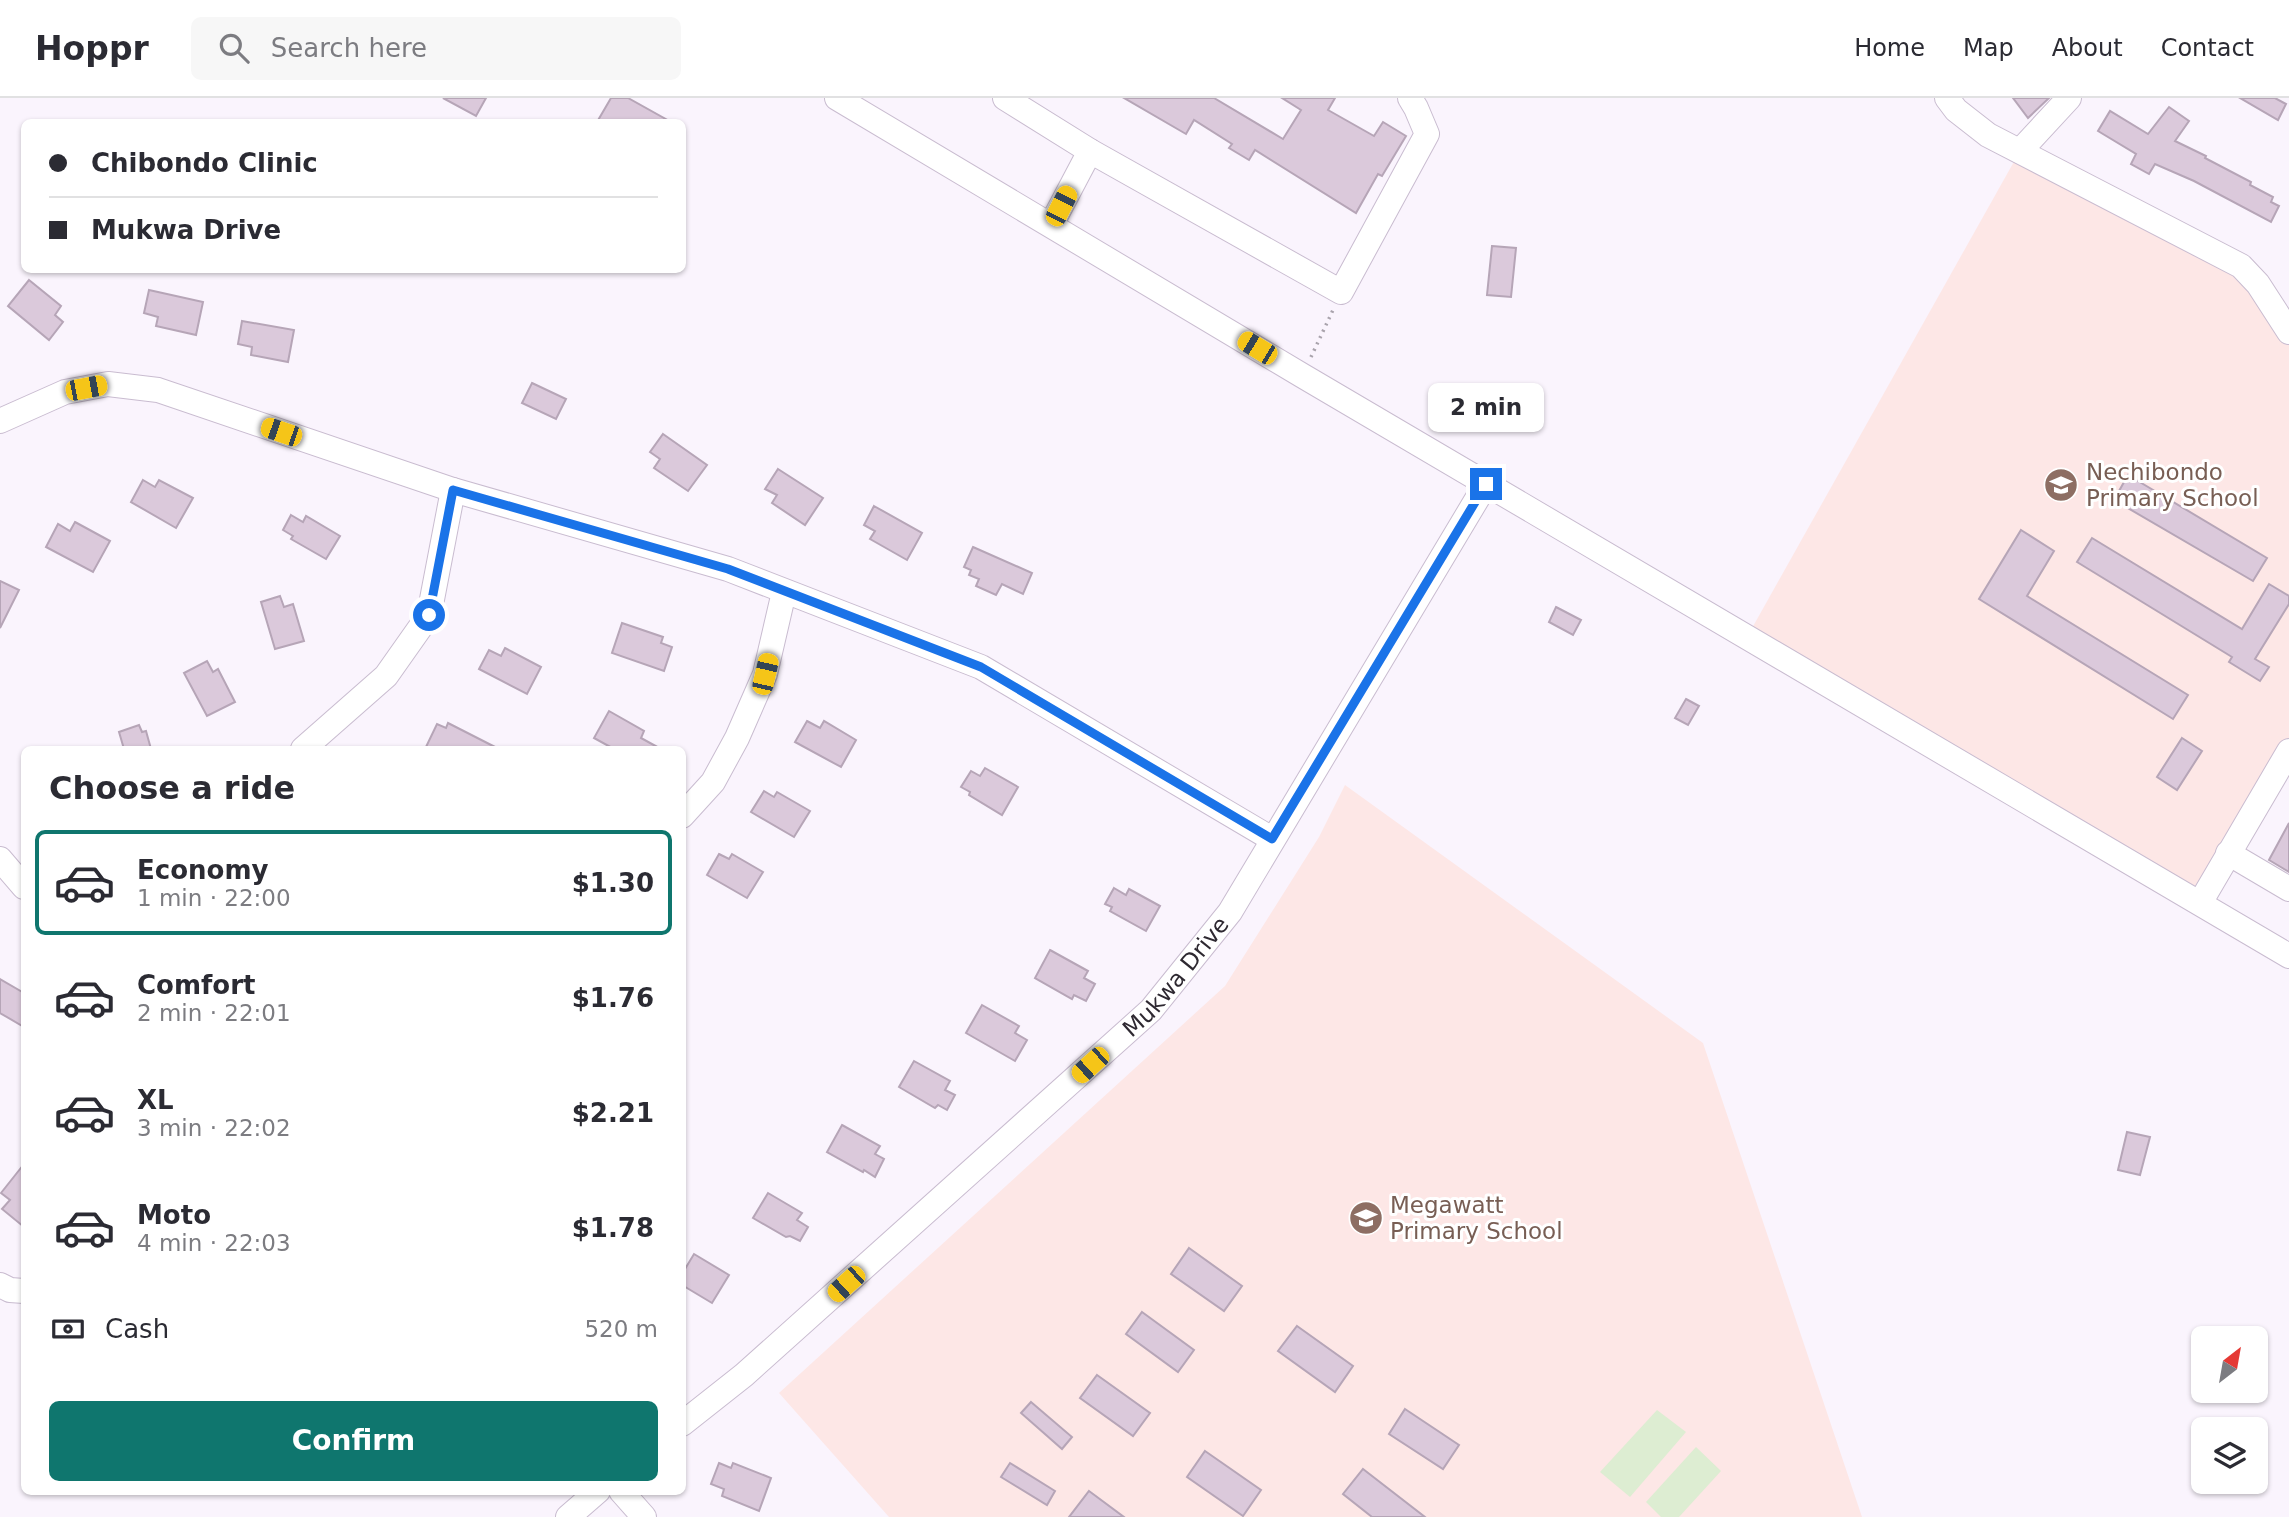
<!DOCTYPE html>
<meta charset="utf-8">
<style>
:root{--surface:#fff;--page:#f7f7f7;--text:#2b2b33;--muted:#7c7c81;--line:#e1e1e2;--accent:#0f766e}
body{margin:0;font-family:"DejaVu Sans",sans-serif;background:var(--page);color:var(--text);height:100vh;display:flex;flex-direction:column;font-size:26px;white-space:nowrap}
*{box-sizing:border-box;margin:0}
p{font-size:23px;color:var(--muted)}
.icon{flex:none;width:38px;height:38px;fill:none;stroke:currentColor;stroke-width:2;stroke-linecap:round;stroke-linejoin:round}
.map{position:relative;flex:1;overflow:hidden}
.side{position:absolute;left:21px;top:648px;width:665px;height:749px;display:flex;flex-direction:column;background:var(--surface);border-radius:10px;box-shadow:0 2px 5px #0004}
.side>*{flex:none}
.hud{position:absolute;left:21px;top:21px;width:665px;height:154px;border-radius:10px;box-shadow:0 2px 5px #0004;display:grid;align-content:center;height:154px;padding:0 28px;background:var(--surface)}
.needle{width:46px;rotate:31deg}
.fabs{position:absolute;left:2191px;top:1228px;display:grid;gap:14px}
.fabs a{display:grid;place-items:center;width:77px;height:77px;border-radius:10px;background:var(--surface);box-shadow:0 2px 5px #0004;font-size:35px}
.end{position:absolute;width:32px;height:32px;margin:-16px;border:9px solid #1a73e8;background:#fff;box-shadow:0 0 0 4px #fff}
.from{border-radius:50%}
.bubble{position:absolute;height:49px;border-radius:10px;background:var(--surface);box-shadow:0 2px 5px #0004;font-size:23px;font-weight:700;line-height:49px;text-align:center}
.car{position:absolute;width:21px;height:42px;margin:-21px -10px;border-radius:9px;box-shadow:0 0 5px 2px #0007;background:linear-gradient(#f5c518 24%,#345 0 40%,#f5c518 0 76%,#345 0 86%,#f5c518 0)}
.hud b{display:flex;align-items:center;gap:24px;height:66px;font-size:26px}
.hud b+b{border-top:2px solid var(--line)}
.hud i{width:18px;height:18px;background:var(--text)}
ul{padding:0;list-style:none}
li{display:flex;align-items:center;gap:21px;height:105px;margin:0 14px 10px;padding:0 14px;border:4px solid transparent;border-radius:10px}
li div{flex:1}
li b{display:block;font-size:26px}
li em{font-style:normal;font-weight:700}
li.on{border-color:var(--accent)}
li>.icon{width:63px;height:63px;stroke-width:1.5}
h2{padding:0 28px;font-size:32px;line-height:84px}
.pay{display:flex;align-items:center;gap:18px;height:77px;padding:0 28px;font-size:26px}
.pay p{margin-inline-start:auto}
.cta{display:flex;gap:14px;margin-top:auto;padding:14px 28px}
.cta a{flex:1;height:80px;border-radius:10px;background:var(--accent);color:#fff;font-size:28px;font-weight:700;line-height:80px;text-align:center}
header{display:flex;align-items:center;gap:42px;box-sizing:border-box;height:98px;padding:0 35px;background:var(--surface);border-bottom:2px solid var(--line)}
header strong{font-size:33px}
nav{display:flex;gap:38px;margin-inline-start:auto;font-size:24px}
.search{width:490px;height:63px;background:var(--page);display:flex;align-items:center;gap:18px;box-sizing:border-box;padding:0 24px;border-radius:10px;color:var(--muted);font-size:26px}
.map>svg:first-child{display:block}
.education{fill:#fde7e6}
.green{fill:#ddedd2}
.building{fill:#dbc9db;stroke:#b6a5b7;stroke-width:2}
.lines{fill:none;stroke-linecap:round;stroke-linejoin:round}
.minor-casing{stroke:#c9bcd0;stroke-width:26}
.path{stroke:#a9a3ac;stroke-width:3.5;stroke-dasharray:2 5;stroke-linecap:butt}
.minor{stroke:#fff;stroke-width:24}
.route{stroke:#1a73e8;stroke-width:9}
.labels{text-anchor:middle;stroke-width:6;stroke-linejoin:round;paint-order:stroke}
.education-label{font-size:23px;fill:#785e54;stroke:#fff;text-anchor:start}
.street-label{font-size:23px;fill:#2e2931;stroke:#fff}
</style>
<header>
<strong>Hoppr</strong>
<div class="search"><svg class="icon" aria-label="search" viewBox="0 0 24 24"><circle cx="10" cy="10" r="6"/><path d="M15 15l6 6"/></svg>Search here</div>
<nav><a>Home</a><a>Map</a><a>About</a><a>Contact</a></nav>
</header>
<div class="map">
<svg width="2289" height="1419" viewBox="0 0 2289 1419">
<rect width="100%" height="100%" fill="#faf4fd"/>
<g class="education">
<path d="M2020 53 2220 155 2289 234V653L2200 805 1747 539Z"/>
<path d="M1345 687 1703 945 1862 1419H889L779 1295 1225 888 1319 739Z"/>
</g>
<g class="green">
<path d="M1657 1312 1686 1334 1630 1399 1600 1374Z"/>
<path d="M1696 1349 1721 1373 1679 1419H1661L1646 1404Z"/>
</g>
<g class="building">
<path d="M443 0H486L476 18Z"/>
<path d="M611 0H628L671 24H597Z"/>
<path d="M1124 0H1214L1283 41 1301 12 1282 0H1335L1328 12 1374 38 1383 24 1406 38 1382 78 1378 76 1356 115 1255 52 1249 62 1229 50 1232 46 1194 22 1186 36Z"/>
<path d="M2013 0H2049L2028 20Z"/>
<path d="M2240 0H2275L2286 6 2278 22Z"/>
<path d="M2169 9 2189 23 2175 43 2206 58 2205 60 2251 84 2250 87 2273 99 2271 104 2279 108 2271 124 2194 83 2155 66 2149 76 2131 66 2136 56 2098 33 2110 13 2148 36Z"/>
<path d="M1492 148 1516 150 1511 199 1487 197Z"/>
<path d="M29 182 61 208 55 217 63 224 49 242 8 208Z"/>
<path d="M149 192 203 204 196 237 156 228 158 219 144 215Z"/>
<path d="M242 223 294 232 288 264 251 257 252 249 238 246Z"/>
<path d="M532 285 566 301 556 321 522 305Z"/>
<path d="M663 336 707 367 688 393 654 370 660 361 650 354Z"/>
<path d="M778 371 823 400 805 427 772 405 777 397 765 391Z"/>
<path d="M2128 377 2267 460 2253 483 2114 402Z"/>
<path d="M143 382 155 389 159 382 193 400 176 430 131 404Z"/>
<path d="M874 408 922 435 907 462 870 441 875 433 864 427Z"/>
<path d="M291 417 303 424 306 418 340 438 326 461 291 441 293 438 283 432Z"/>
<path d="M75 424 110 443 93 474 46 449 58 426 70 433Z"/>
<path d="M2021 432 2054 453 2027 498 2188 597 2173 621 1979 501Z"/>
<path d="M2092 440 2242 531 2269 486 2289 498V506L2255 561 2269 569 2260 583 2229 564 2232 559 2077 464Z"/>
<path d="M973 449 1032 475 1023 496 1002 486 996 497 976 488 979 481 969 477 971 472 964 469Z"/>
<path d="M0 483 19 492 0 530Z"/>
<path d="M280 498 284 509 293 506 304 543 275 551 261 504Z"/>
<path d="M1556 509 1581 522 1573 537 1549 524Z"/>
<path d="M622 525 663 539 661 545 672 549 664 573 612 555Z"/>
<path d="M505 550 541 569 527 596 479 571 489 552 501 558Z"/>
<path d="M207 563 213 574 218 571 235 604 207 618 184 575Z"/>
<path d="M1686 601 1699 608 1688 627 1675 620Z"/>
<path d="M609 613 644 633 641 640 661 651H614L594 640Z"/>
<path d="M807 623 820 630 824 623 856 642 841 669 795 644Z"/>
<path d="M448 625 499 651H425L437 626 446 630Z"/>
<path d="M139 627 142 634 146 633 151 651H124L119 634Z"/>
<path d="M2182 640 2202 653 2177 692 2157 679Z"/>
<path d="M985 670 1018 689 1002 717 969 697 970 694 961 689 971 673 980 678Z"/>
<path d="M764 693 774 699 777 694 810 713 794 739 751 714Z"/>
<path d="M2289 725V774L2269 762Z"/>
<path d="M719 756 729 761 732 756 763 774 747 800 707 777Z"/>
<path d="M1114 790 1126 797 1129 791 1160 808 1146 833 1110 813 1112 809 1105 806Z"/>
<path d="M1050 852 1088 873 1084 880 1095 886 1086 903 1074 897 1072 901 1035 880Z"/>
<path d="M0 881 24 895V929L0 915Z"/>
<path d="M982 907 1019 928 1015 935 1027 942 1015 963 966 935Z"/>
<path d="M914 963 950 983 945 992 955 997 947 1012 938 1007 935 1010 899 989Z"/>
<path d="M842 1027 880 1048 875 1056 884 1061 875 1079 864 1072 863 1074 827 1054Z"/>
<path d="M2127 1034 2150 1039 2140 1077 2118 1072Z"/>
<path d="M24 1066V1129L2 1111 10 1102 1 1095Z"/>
<path d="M768 1095 802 1115 797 1122 808 1129 800 1143 790 1138 786 1139 753 1120Z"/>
<path d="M1189 1150 1242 1188 1224 1213 1171 1176Z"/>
<path d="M694 1156 729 1177 712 1205 682 1187V1176Z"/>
<path d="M1142 1214 1194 1252 1178 1274 1126 1236Z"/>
<path d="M1297 1228 1353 1268 1335 1294 1278 1253Z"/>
<path d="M1097 1277 1150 1315 1133 1338 1080 1300Z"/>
<path d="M1031 1304 1072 1339 1062 1351 1021 1315Z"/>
<path d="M1405 1311 1459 1347 1443 1371 1389 1336Z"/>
<path d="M1205 1353 1261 1392 1243 1418 1187 1379Z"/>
<path d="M719 1365 731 1370 733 1365 771 1380 759 1413 722 1398 724 1391 711 1386Z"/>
<path d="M1010 1365 1055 1393 1047 1407 1001 1379Z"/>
<path d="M1363 1371 1425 1419H1372L1343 1396Z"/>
<path d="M1089 1393 1124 1419H1069Z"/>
</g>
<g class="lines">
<g class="minor-casing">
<g id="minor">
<path d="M837 0 1303 278 2289 858"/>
<path d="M1005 0 1090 53 1341 194 1427 36 1416 10 1410 0"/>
<path d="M1947 0 1956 12 1988 37 2241 168 2258 186 2289 234"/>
<path d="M2020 53 2069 0"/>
<path d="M1051 127 1090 53"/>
<path d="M0 323 65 294 108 286 158 292 453 392 728 471 981 569 1272 741"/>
<path d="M303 651 386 578 429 517 453 392"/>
<path d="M682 718 713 684 737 640 765 576 784 494"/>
<path d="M2228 755 2289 791"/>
<path d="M0 761 24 789"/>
<path d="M2200 805 2289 653"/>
<path d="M0 1187 10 1192 24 1193"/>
<path id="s1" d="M682 1326 744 1277 1151 912 1230 814 1486 386"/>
<path d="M621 1393 644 1419"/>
<path d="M568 1419 598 1393"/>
</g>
</g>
<path class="path" d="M1311 259 1333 212"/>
<use href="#minor" class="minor"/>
</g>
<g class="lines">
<path class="route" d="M429 517 453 392 728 471 981 569 1272 741 1486 386"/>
</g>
<defs>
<g id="school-disc" transform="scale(1.75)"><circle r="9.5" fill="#8d6e63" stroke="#fff"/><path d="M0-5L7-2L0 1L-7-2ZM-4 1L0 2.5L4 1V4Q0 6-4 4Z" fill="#fff"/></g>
</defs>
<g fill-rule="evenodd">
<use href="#school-disc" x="2061" y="387"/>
<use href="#school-disc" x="1366" y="1120"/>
</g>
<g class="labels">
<g class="education-label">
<text x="2086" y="382">Nechibondo<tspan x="2086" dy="26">Primary School</tspan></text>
<text x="1390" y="1115">Megawatt<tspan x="1390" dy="26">Primary School</tspan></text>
</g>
<g class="street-label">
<text dy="8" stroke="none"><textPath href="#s1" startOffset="667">Mukwa Drive</textPath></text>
</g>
</g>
</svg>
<div class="fabs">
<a><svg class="needle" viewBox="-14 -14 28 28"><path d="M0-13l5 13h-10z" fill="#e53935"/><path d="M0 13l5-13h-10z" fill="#7c7c81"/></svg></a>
<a><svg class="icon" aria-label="layers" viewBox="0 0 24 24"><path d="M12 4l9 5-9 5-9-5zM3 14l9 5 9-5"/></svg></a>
</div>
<i class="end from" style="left:429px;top:517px"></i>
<i class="end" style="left:1486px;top:386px"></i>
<div class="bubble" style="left:1428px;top:285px;width:116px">2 min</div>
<i class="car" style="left:1061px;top:108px;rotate:27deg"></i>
<i class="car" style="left:1257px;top:250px;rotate:301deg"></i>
<i class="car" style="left:86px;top:290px;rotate:79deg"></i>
<i class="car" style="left:281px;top:334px;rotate:289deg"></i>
<i class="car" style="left:765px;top:576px;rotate:13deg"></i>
<i class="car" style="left:1090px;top:967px;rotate:228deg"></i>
<i class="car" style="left:846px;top:1186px;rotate:228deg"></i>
<div class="hud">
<b><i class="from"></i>Chibondo Clinic</b>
<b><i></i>Mukwa Drive</b>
</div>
<section class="side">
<h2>Choose a ride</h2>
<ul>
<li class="on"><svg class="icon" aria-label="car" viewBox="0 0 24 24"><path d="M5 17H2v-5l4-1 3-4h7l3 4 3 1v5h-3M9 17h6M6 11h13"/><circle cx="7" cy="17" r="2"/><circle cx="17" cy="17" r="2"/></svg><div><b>Economy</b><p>1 min · 22:00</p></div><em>$1.30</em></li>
<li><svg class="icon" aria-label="car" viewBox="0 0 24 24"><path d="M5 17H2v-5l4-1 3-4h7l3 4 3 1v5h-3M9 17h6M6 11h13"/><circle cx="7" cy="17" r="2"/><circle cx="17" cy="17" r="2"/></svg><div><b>Comfort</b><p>2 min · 22:01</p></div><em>$1.76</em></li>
<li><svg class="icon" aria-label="car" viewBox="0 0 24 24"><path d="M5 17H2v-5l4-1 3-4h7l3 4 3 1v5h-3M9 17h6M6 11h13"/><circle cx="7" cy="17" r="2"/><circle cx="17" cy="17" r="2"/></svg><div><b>XL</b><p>3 min · 22:02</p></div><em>$2.21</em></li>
<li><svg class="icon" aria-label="car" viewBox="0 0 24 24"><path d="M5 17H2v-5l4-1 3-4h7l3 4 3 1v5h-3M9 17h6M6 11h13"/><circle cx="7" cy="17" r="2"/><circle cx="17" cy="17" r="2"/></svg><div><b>Moto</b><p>4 min · 22:03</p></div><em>$1.78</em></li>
</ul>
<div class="pay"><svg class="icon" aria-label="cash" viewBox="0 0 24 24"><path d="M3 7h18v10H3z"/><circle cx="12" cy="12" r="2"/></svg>Cash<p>520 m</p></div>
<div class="cta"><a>Confirm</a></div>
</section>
</div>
